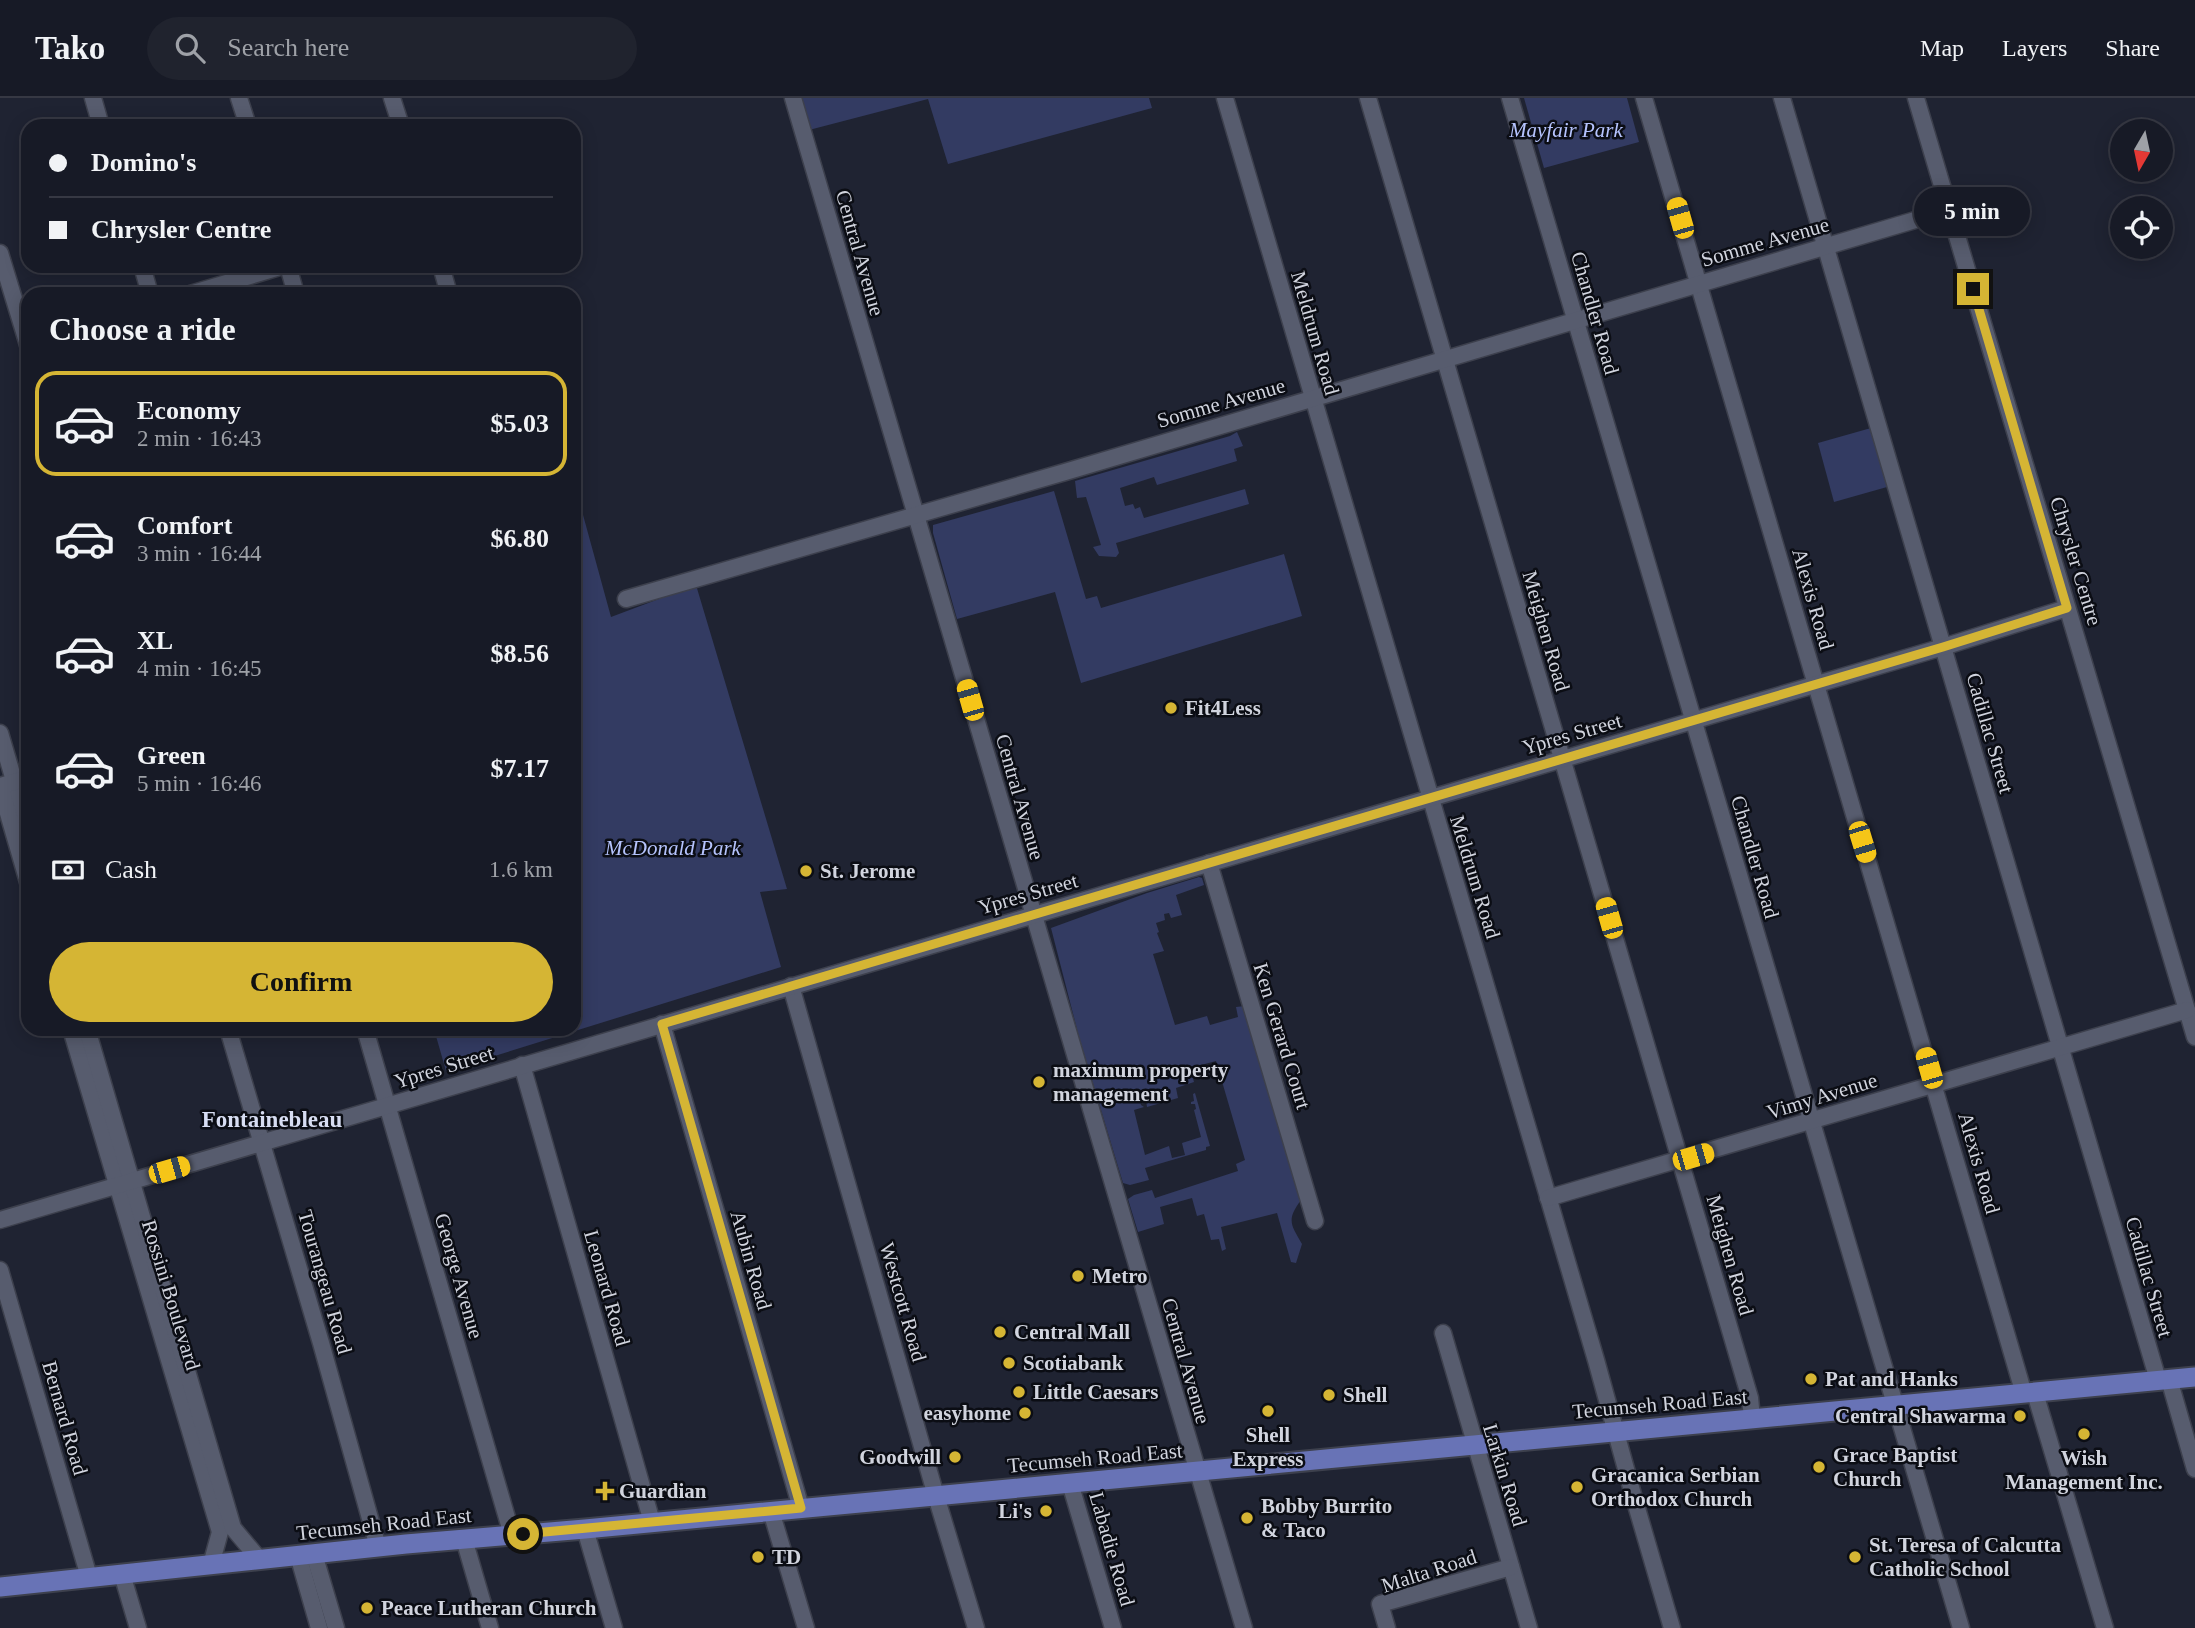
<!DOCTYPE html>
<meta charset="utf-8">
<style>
:root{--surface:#171a26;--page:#20232e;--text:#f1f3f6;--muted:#9ea1a7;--line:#363843;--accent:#d5b534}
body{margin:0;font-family:"Times New Roman",serif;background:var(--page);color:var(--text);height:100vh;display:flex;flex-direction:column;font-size:26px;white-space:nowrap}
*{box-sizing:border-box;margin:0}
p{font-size:23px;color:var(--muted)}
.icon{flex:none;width:38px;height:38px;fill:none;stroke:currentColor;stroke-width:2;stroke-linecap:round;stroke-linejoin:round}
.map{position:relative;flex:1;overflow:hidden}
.sheet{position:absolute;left:21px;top:189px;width:560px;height:749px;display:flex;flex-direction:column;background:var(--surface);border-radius:21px;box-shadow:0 4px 18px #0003,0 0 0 2px var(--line)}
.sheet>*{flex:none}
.guide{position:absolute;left:21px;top:21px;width:560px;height:154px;border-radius:21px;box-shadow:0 4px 18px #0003,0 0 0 2px var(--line);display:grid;align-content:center;height:154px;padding:0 28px;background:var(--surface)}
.needle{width:46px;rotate:189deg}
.buttons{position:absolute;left:2110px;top:21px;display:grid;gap:14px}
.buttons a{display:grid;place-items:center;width:63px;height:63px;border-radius:50%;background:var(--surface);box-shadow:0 4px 18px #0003,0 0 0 2px var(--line);font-size:35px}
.end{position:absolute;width:32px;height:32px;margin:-16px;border:9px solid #d5b534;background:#111;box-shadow:0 0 0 4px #111}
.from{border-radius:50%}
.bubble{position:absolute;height:49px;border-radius:24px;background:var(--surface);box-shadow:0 4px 18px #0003,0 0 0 2px var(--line);font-size:23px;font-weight:600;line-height:49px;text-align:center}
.car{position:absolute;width:21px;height:42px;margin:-21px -10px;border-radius:9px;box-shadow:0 0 5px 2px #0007;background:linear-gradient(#f5c518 24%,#345 0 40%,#f5c518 0 76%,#345 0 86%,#f5c518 0)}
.guide b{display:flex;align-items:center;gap:24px;height:66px;font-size:26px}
.guide b+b{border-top:2px solid var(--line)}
.guide i{width:18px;height:18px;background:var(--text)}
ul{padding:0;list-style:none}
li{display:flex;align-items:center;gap:21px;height:105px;margin:0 14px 10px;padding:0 14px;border:4px solid transparent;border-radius:21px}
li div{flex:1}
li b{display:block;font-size:26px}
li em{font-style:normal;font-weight:600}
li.active{border-color:var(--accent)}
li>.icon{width:63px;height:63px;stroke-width:1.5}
h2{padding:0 28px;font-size:32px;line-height:84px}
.pay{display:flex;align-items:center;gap:18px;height:77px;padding:0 28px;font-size:26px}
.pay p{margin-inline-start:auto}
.primary-button{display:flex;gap:14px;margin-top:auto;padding:14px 28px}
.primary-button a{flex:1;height:80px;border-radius:42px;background:var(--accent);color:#111;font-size:28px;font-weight:600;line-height:80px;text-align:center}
header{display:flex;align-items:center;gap:42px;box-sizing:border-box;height:98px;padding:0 35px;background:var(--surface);border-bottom:2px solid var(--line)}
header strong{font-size:33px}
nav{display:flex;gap:38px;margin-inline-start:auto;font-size:24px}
.search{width:490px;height:63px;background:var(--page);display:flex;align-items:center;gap:18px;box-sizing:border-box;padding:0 24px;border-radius:38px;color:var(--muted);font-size:26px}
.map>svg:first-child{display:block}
.green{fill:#333b62}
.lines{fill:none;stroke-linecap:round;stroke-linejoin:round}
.minor-casing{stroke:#3d404d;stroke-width:19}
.major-casing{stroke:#3d404d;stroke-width:23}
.minor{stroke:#575c6e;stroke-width:16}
.major{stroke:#6873b6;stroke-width:19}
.route{stroke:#d5b534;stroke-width:9}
.poi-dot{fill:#d5b534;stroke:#0b0d14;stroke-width:2.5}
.labels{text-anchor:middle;stroke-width:5;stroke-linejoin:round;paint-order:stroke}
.park-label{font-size:21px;font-style:italic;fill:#b5c3fd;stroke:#0b0d14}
.street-label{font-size:21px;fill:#d1d4de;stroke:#0b0d14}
.poi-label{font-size:21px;font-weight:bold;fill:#d1d4de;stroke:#0b0d14;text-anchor:start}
.neighbourhood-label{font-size:23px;font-weight:bold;fill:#d7ddf2;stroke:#0b0d14}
</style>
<header>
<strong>Tako</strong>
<div class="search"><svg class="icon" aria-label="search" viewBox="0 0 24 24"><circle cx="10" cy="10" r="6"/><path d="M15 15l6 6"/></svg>Search here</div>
<nav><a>Map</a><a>Layers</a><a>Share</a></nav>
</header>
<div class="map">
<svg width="2195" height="1530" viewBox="0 0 2195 1530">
<rect width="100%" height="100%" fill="#1f2332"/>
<g class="green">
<path d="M800 0H1149L1152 10 948 66 928 1 809 32Z"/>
<path d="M1524 0H1627L1639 44 1544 70Z"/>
<path d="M1871 330 1887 389 1834 404 1818 345Z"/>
<path d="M1237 334 1243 348 1234 351 1237 363 1157 387 1154 379 1120 390 1125 408 1133 406 1135 411 1140 409 1144 420 1245 391 1249 406 1116 445 1119 455 1116 459 1099 458 1093 449 1101 447 1086 399 1077 400 1075 383 1230 338Z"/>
<path d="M574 384 611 519 696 487 787 791 760 794 781 869 446 973 434 931H574Z"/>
<path d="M1054 393 1086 501 1097 498 1101 510 1284 456 1302 518 1081 585 1055 494 957 521 933 435V427Z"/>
<path d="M1199 779 1202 780 1204 787 1176 797 1182 817 1171 820 1169 815 1164 816 1165 822 1156 825 1159 834 1157 835 1164 853 1153 856 1175 927 1207 918 1210 927 1238 919 1236 909 1245 908 1301 1102C1286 1122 1291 1127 1302 1146L1296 1165 1291 1164 1277 1115 1221 1129 1226 1151 1222 1153 1219 1141 1211 1142 1204 1116 1197 1118 1192 1100 1160 1109 1164 1126 1138 1134 1128 1101 1134 1097 1152 1092 1155 1100 1238 1073 1236 1066 1245 1062 1216 963 1190 970 1194 984 1176 990 1178 1000 1147 1009 1145 996 1139 998 1141 1007 1144 1009 1134 1012 1145 1057 1169 1048 1172 1060 1185 1057 1182 1045 1201 1039 1194 1012 1196 1011 1195 1006H1191V1004L1194 1003 1193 996 1195 995 1210 1048 1206 1049V1052L1145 1070 1149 1082 1130 1087 1123 1085 1079 939 1051 830 1147 795Z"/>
</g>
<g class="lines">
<g class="minor-casing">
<g id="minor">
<path d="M93 0 101 28"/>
<path d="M239 0 248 28"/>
<path d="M392 0 401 28"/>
<path d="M793 0 1244 1530"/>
<path d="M1225 0 1596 1262 1634 1400 1672 1530"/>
<path d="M1368 0 1750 1300 1752 1320"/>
<path d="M1510 0 1961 1530"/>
<path d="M1644 0 2024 1296"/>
<path d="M1782 0 2158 1282"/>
<path d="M1916 0 2195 939"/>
<path d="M0 155 28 247"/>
<path d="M142 168 150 196"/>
<path d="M288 168 296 196"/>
<path d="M441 168 449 196"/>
<path d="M190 196 283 168"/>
<path d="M626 501 1065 374 1949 112"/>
<path d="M0 635 28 730"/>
<path d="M28 680 0 688 28 784"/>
<path d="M1209 765 1315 1123"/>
<path d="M791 888 936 1398 976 1530"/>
<path d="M662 926 801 1410"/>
<path d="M71 931 220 1434 211 1467"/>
<path d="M87 931 233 1430 259 1461"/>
<path d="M228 931 321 1245 378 1449"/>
<path d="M365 931 512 1437"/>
<path d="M522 967 652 1424"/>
<path d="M1548 1100 2187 912"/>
<path d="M0 1122 1943 549 2067 510"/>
<path d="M0 1172 89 1479"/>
<path d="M1443 1235 1529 1530"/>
<path d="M2169 1281 2195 1371"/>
<path d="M2035 1295 2105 1530"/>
<path d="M1070 1385 1113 1530"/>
<path d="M771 1413 806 1530"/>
<path d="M585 1431 614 1530"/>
<path d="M464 1441 490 1530"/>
<path d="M314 1456 336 1530"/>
<path d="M298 1457 319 1530"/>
<path d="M122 1476 138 1530"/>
<path d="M1387 1530 1380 1506 1511 1469"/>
</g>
</g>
<g class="major-casing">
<path id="major" d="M0 1489 406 1446 585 1431 2195 1279"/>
</g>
<use href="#minor" class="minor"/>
<use href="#major" class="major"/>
</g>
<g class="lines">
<path class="route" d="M523 1436 801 1410 662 926 1943 549 2067 510 1973 191"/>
</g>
<g class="poi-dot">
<circle cx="1171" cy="610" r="7"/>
<circle cx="806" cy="773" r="7"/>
<circle cx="1039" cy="984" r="7"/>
<circle cx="1078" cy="1178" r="7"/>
<circle cx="1000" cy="1234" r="7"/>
<circle cx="1009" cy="1265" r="7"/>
<circle cx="1811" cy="1281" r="7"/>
<circle cx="1019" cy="1294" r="7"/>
<circle cx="1329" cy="1297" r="7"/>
<circle cx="1268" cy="1313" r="7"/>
<circle cx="1025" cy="1315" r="7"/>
<circle cx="2020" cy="1318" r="7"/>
<circle cx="2084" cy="1336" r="7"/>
<circle cx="955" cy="1359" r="7"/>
<circle cx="1819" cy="1369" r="7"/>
<circle cx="1577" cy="1389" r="7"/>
<path d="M601.5 1382.5h7v7h7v7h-7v7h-7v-7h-7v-7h7z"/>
<circle cx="1046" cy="1413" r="7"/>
<circle cx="1247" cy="1420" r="7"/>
<circle cx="758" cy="1459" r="7"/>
<circle cx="1855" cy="1459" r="7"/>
<circle cx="367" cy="1510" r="7"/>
</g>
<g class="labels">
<g class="park-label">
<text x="1566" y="39">Mayfair Park</text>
<text x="673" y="757">McDonald Park</text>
</g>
<g class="street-label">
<text transform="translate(1765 144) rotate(-16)" y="7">Somme Avenue</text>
<text transform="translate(860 155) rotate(74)" y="7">Central Avenue</text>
<text transform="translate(1595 215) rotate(74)" y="7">Chandler Road</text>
<text transform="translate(1315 235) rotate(74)" y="7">Meldrum Road</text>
<text transform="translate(1221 305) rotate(-16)" y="7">Somme Avenue</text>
<text transform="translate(2076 463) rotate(73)" y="7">Chrysler Centre</text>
<text transform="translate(1813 501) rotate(74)" y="7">Alexis Road</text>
<text transform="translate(1546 533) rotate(74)" y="7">Meighen Road</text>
<text transform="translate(1990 635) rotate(74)" y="7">Cadillac Street</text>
<text transform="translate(1572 636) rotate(-16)" y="7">Ypres Street</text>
<text transform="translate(1020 699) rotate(74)" y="7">Central Avenue</text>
<text transform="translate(1755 759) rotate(74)" y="7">Chandler Road</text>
<text transform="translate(1475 779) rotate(73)" y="7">Meldrum Road</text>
<text transform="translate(1028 796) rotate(-16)" y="7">Ypres Street</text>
<text transform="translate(1282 938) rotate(73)" y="7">Ken Gerard Court</text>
<text transform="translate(444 969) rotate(-17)" y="7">Ypres Street</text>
<text transform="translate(1822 998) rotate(-17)" y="7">Vimy Avenue</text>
<text transform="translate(1979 1065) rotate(74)" y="7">Alexis Road</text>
<text transform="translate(1730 1157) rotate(74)" y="7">Meighen Road</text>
<text transform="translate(751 1162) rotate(74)" y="7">Aubin Road</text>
<text transform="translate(459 1178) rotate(74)" y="7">George Avenue</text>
<text transform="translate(2149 1179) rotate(74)" y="7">Cadillac Street</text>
<text transform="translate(325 1184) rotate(74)" y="7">Tourangeau Road</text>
<text transform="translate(607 1190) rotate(74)" y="7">Leonard Road</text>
<text transform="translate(171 1197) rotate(73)" y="7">Rossini Boulevard</text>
<text transform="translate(903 1204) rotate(74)" y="7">Westcott Road</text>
<text transform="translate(1186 1263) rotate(74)" y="7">Central Avenue</text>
<text transform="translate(1660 1306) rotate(-5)" y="7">Tecumseh Road East</text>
<text transform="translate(65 1320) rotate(74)" y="7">Bernard Road</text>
<text transform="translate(1095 1360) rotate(-5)" y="7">Tecumseh Road East</text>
<text transform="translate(1505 1377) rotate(73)" y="7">Larkin Road</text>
<text transform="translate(384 1426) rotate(-6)" y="7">Tecumseh Road East</text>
<text transform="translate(1112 1451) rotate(74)" y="7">Labadie Road</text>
<text transform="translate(1429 1473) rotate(-18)" y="7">Malta Road</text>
</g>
<g class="poi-label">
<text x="1185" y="617">Fit4Less</text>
<text x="820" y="780">St. Jerome</text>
<text x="1053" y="979">maximum property<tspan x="1053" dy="24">management</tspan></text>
<text x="1092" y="1185">Metro</text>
<text x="1014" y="1241">Central Mall</text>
<text x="1023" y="1272">Scotiabank</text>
<text x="1825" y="1288">Pat and Hanks</text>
<text x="1033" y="1301">Little Caesars</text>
<text x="1343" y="1304">Shell</text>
<text x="1011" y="1322" text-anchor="end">easyhome</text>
<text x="2006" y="1325" text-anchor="end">Central Shawarma</text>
<text x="1268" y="1344" text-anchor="middle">Shell<tspan x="1268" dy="24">Express</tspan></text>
<text x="1833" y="1364">Grace Baptist<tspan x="1833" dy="24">Church</tspan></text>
<text x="941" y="1366" text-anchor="end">Goodwill</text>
<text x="2084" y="1367" text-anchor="middle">Wish<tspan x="2084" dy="24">Management Inc.</tspan></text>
<text x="1591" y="1384">Gracanica Serbian<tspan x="1591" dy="24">Orthodox Church</tspan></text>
<text x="619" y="1400">Guardian</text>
<text x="1261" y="1415">Bobby Burrito<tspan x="1261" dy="24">&amp; Taco</tspan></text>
<text x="1032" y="1420" text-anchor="end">Li's</text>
<text x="1869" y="1454">St. Teresa of Calcutta<tspan x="1869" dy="24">Catholic School</tspan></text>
<text x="772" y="1466">TD</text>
<text x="381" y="1517">Peace Lutheran Church</text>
</g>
<g class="neighbourhood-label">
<text x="272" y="1029">Fontainebleau</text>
</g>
</g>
</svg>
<div class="buttons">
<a><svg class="needle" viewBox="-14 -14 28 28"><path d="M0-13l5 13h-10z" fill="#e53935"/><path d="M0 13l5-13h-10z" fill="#9ea1a7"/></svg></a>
<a><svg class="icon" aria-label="locate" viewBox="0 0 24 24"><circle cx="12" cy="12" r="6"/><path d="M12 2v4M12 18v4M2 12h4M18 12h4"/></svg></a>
</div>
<i class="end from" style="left:523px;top:1436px"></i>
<i class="end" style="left:1973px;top:191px"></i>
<div class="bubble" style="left:1914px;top:89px;width:116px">5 min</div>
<i class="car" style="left:1680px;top:120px;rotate:344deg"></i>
<i class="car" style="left:970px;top:602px;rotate:344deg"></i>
<i class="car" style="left:1862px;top:744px;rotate:163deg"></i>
<i class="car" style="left:1609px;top:820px;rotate:344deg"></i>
<i class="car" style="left:1929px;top:970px;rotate:344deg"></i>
<i class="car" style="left:1693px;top:1059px;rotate:74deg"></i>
<i class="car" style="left:169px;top:1072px;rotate:74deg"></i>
<div class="guide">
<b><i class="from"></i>Domino's</b>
<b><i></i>Chrysler Centre</b>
</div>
<section class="sheet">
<h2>Choose a ride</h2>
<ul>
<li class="active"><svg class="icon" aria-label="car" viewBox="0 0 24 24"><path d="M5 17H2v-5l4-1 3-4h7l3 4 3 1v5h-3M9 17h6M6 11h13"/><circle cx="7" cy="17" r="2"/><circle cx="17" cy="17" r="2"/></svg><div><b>Economy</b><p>2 min · 16:43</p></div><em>$5.03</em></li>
<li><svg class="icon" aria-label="car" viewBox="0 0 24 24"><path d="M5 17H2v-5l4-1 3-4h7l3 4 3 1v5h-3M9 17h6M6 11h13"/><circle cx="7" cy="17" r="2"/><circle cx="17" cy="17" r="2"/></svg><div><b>Comfort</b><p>3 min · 16:44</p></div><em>$6.80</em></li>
<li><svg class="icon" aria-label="car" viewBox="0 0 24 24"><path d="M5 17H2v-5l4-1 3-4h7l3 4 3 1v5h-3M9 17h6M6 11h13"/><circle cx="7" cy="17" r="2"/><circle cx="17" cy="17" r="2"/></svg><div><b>XL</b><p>4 min · 16:45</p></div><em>$8.56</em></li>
<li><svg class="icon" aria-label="car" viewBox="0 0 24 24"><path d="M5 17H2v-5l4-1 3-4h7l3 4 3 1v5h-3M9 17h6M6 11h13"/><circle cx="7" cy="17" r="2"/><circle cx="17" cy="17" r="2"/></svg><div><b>Green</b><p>5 min · 16:46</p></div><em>$7.17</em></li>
</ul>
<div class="pay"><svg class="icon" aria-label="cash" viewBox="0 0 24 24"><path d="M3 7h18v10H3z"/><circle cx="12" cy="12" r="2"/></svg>Cash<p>1.6 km</p></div>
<div class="primary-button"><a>Confirm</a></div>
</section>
</div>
